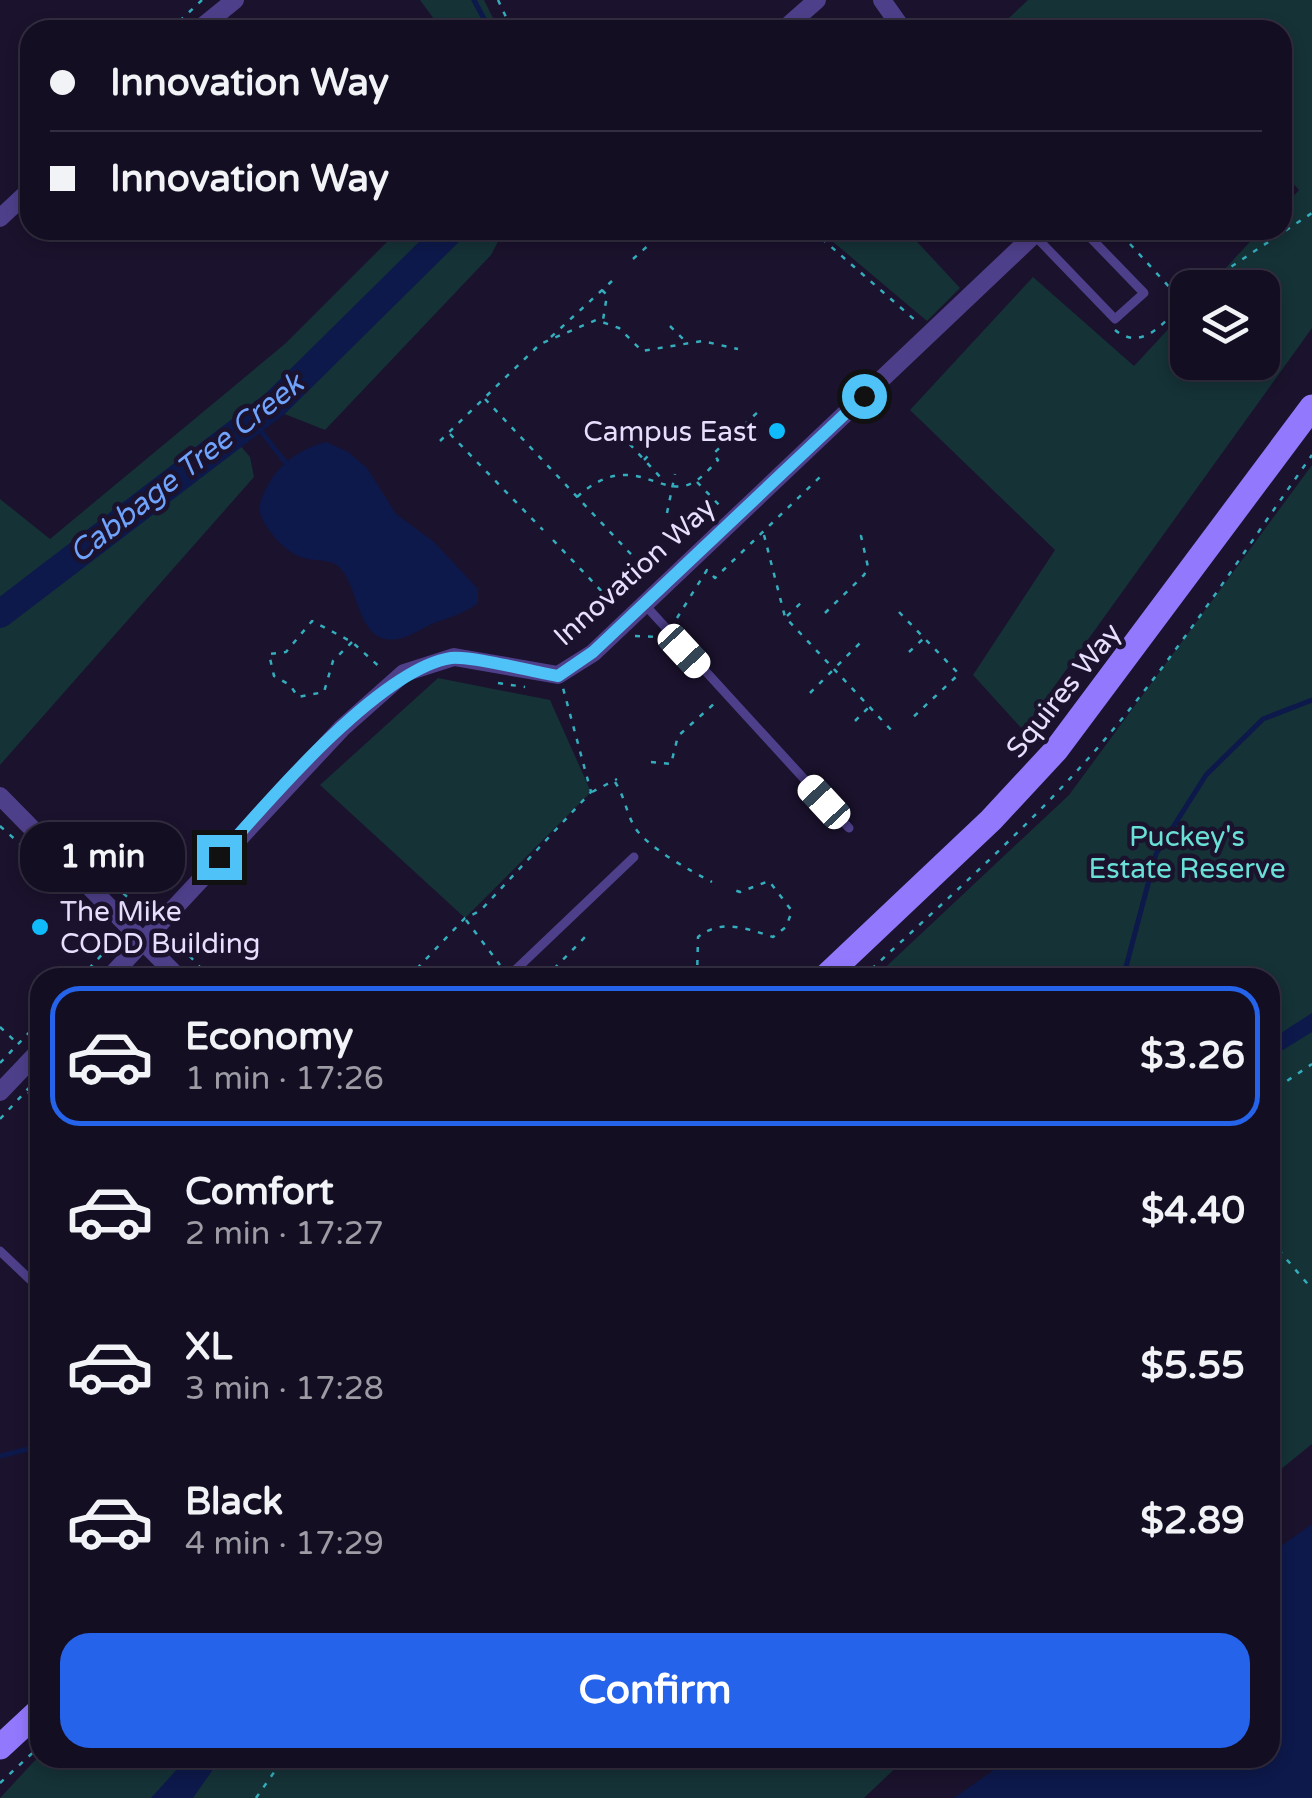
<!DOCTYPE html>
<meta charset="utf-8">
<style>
:root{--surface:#140e22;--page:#1d172a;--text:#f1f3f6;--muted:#9d9ca5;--line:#332e40;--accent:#2563eb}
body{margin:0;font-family:"Varela Round",sans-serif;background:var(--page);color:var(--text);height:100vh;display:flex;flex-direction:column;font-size:38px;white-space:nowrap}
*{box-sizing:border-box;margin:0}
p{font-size:32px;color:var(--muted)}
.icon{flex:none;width:55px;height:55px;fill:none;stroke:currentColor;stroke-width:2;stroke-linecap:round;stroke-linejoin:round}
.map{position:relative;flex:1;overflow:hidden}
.side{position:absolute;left:30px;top:968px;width:1250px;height:800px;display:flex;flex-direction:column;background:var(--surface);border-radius:30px;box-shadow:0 5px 15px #0003,0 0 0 2px var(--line)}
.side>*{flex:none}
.banner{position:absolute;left:20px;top:20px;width:1272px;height:220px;border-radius:30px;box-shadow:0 5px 15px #0003,0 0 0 2px var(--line);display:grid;align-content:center;height:220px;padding:0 30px;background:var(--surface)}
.buttons{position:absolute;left:1170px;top:270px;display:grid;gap:20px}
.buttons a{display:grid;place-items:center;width:110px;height:110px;border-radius:20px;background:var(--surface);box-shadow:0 5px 15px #0003,0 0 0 2px var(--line);font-size:50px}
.end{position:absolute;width:45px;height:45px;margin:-22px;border:12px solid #4fc3f7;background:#111;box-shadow:0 0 0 5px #111}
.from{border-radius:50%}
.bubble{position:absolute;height:70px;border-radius:30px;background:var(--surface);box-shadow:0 5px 15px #0003,0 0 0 2px var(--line);font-size:32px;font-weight:700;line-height:70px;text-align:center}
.car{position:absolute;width:30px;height:60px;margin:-30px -15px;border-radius:12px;box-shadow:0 0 8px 2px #0007;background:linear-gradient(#fff 24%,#345 0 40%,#fff 0 76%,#345 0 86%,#fff 0)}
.banner b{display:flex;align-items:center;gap:35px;height:95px;font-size:38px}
.banner b+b{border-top:2px solid var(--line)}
.banner i{width:25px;height:25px;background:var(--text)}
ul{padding:18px 0 0;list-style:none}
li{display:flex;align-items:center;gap:30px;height:140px;margin:0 20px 15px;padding:0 10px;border:5px solid transparent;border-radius:30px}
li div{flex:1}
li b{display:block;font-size:38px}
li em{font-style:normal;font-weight:700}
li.active{border-color:var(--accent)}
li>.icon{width:90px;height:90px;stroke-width:1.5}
.primary-button{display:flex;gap:20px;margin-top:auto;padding:20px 30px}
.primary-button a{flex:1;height:115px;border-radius:30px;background:var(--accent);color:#fff;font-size:40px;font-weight:700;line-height:115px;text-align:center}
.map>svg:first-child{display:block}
.green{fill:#153237}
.water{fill:#0d194b}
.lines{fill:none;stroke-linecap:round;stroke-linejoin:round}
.stream{stroke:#0d194b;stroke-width:5}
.river{stroke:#0d194b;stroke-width:28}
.path{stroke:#34aebd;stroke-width:2.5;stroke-dasharray:5 8;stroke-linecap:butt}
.lane{stroke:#4e3f8a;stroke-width:9}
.street{stroke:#4e3f8a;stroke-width:18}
.secondary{stroke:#9278fc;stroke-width:25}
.route{stroke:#4fc3f7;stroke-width:12}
.poi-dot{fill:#0fbbfa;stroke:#1b122d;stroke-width:4}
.labels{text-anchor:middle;stroke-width:9;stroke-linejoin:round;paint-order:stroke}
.poi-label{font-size:28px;fill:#e8dffe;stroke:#1b122d;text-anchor:end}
.street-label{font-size:28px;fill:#e8dffe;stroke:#1b122d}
.park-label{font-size:28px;fill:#6adfd6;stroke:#1b122d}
.water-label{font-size:30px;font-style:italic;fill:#6fa3fc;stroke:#1b122d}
</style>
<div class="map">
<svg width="1312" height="1798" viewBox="0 0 1312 1798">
<rect width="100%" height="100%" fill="#1b122d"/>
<g class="green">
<path d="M420 0H484L499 30H442Z"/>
<path d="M1028 0H1312V328L1023 730 973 675 1055 550 910 410 1033 277 1134 366 1187 309 1188 362H1262V288L1208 287 1261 230H1282L1283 207 1299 190 1283 172 1282 30H996Z"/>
<path d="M399 230H504L491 255 325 430 282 413 238 443 250 457 254 477 0 765V499L50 539 286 343Z"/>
<path d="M819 230H906L960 288 927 321Z"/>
<path d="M1312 465V1444L1270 1478V978H874L1069 795Z"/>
<path d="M438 678 550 700 591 792 465 918 320 785Z"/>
<path d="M40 1755V1758H906L864 1798H0Z"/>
</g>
<g class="water">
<path d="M326 442 348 452 367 468 396 514 434 542 478 589V603C460 617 441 618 422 629 352 670 364 580 335 564 325 559 314 561 304 558 285 553 262 527 259 508 267 474 293 450 326 442Z"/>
<path d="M1312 1013V1032L1270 1058V1040Z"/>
<path d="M1312 1524V1798H954L1011 1758H1270V1554Z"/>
<path d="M187 1758H221L193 1798H151Z"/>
</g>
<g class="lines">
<g class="stream">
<path d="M474 0 490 30"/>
<path d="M253 421 286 463"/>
<path d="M1123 978 1156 854 1206 775 1263 719 1312 700"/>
<path d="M0 1456 40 1446"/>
</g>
<path class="river" d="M0 614 276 403 451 230"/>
<g class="path">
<path d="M498 0 512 30"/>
<path d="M170 30 202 0"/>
<path d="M19 176 30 166"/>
<path d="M812 230 916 321"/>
<path d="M1130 244 1182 301"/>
<path d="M633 259 652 242"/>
<path d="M1199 288 1312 213"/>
<path d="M602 290 607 295 603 320"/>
<path d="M670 326 686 342"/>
<path d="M1115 330C1144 354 1167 318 1188 298"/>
<path d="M551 337 612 281"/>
<path d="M485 399 644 568"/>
<path d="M612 425 662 479"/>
<path d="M450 434 543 530"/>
<path d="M440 441 540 344 596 320 619 328 642 351 702 341 738 349"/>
<path d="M644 460 653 451"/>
<path d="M697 482 722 508"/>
<path d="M577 497C633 446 660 502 694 482 703 477 711 467 718 460L713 454 761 409"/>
<path d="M667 513 675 474"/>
<path d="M764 535 785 617 894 733"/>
<path d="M553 540 609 599"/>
<path d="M899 612 959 674 909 721"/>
<path d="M825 613 864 575 868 567 861 536 865 530"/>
<path d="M787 616 804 600"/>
<path d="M677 618 707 570 715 578 820 477"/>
<path d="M635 636 656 637"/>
<path d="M352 642 333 661 324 692 298 697 290 685 274 676 269 654 286 652 312 621 352 642 383 670"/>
<path d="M909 652 923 639"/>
<path d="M498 683 525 687"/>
<path d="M810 693 860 643"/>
<path d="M855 721 868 708"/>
<path d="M651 762 671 764 678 736 716 702"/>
<path d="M615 782C625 797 626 812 634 826 646 847 691 871 712 882"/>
<path d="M592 792 617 779"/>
<path d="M0 826 38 860"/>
<path d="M104 876 146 914"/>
<path d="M72 908 81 900"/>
<path d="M466 920 500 965"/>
<path d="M172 937 210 978"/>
<path d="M135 975 147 978"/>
<path d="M80 978 110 946 114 951"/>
<path d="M408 978 465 918 480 911 591 792 563 688"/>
<path d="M545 978 588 934"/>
<path d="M697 978 698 937C721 918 748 929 773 937L786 927 792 911 769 881 740 892 734 890"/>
<path d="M862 978C938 907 1017 838 1086 761 1170 667 1239 558 1312 455"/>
<path d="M0 1027 17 1043"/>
<path d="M0 1063 40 1021"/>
<path d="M28 1092 40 1104"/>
<path d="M1270 1099 1275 1089 1312 1064"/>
<path d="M0 1119 40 1076"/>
<path d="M1270 1240 1312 1289"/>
<path d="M40 1426V1464"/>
<path d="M0 1783 40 1746"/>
<path d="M256 1798 284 1758"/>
</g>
<g class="lane">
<path d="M1035 236 1115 319 1144 293 1083 230"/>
<path d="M645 605 849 828"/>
<path d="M507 978 634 857"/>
<path d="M0 1251 40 1289"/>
</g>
<g class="street">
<path d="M882 0 903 30"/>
<path d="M198 30 235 0"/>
<path d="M783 30 817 0"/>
<path d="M0 218 30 190"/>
<path d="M0 796 179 978"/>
<path d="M109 978 342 728 404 673 454 657 558 675 593 653 1039 230"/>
<path d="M0 1092 40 1050"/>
</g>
<g class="secondary">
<path d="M824 978 991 820 1056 750 1312 407"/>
<path d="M0 1747 40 1710"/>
</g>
</g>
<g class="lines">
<path class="route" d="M219 857C268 801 380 669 451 658 469 655 534 672 558 676L593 652 864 396"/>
</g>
<g class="poi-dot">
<circle cx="777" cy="431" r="10"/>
<circle cx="40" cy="927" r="10"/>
</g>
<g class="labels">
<g class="poi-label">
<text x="757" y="441">Campus East</text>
<text x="60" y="921" text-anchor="start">The Mike<tspan x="60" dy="32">CODD Building</tspan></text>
</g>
<g class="street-label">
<text transform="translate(634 571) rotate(-42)" y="10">Innovation Way</text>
<text transform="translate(1063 690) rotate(-51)" y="10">Squires Way</text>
</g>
<g class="park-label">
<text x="1187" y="846">Puckey's<tspan x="1187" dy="32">Estate Reserve</tspan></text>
</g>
<g class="water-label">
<text transform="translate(186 468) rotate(-38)" y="10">Cabbage Tree Creek</text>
</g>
</g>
</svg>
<div class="buttons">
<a><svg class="icon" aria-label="layers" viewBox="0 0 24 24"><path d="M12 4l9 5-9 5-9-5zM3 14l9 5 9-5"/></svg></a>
</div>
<i class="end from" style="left:864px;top:396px"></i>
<i class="end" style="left:219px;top:857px"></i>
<div class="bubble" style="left:20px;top:822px;width:165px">1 min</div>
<i class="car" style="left:684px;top:651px;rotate:137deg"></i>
<i class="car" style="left:824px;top:802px;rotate:317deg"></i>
<div class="banner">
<b><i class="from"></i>Innovation Way</b>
<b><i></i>Innovation Way</b>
</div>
<section class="side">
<ul>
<li class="active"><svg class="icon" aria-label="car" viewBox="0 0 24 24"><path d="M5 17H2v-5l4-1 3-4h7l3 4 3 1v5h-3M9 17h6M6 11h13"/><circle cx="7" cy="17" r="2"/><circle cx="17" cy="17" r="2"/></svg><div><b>Economy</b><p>1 min · 17:26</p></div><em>$3.26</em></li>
<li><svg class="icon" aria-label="car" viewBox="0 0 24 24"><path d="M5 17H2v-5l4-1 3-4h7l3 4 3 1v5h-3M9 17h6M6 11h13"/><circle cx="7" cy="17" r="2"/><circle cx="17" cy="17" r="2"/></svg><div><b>Comfort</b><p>2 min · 17:27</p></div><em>$4.40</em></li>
<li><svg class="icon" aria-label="car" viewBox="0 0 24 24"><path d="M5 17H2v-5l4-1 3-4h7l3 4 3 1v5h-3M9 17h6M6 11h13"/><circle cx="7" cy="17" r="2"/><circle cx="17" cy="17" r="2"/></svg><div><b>XL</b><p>3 min · 17:28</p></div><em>$5.55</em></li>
<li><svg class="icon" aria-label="car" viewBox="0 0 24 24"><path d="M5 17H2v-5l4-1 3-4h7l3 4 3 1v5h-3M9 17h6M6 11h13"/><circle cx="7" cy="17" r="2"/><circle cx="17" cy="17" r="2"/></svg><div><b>Black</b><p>4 min · 17:29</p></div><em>$2.89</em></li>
</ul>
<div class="primary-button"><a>Confirm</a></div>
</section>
</div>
